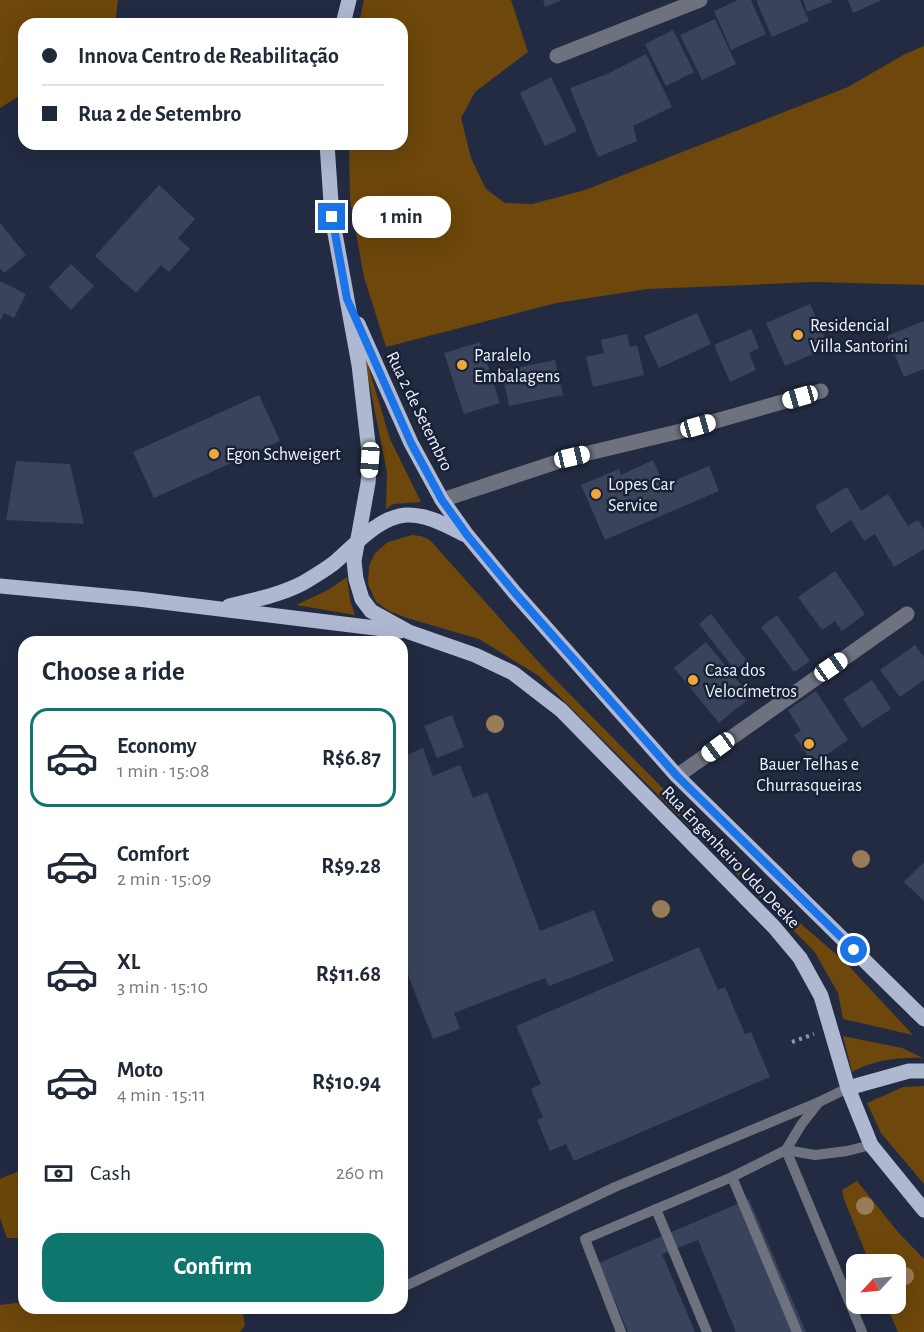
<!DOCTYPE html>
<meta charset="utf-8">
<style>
:root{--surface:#fff;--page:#f6f6f7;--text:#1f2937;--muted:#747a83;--line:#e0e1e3;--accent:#0f766e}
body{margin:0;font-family:"Alegreya Sans",sans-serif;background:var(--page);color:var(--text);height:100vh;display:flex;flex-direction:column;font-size:22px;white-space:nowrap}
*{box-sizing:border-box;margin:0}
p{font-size:20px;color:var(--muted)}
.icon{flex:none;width:33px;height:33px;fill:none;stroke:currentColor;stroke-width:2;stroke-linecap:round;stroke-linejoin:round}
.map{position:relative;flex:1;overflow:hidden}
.side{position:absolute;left:18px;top:636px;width:390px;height:678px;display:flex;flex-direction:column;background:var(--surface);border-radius:18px;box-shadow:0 6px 24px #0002}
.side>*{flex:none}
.hud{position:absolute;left:18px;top:18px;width:390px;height:132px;border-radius:18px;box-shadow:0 6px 24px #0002;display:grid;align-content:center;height:132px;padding:0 24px;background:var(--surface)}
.needle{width:39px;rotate:244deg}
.fabs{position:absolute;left:846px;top:1254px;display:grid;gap:12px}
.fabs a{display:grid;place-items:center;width:60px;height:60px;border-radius:12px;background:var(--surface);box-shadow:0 6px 24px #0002;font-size:30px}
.end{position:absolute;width:27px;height:27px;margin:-14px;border:8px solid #1a73e8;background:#fff;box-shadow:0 0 0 3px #fff}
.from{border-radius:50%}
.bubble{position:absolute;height:42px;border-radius:18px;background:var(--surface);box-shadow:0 6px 24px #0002;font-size:20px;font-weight:700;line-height:42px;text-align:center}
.car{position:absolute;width:18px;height:36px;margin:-18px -9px;border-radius:8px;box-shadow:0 0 4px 2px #0007;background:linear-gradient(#fff 24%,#345 0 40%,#fff 0 76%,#345 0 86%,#fff 0)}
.hud b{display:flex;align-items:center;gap:21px;height:57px;font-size:22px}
.hud b+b{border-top:2px solid var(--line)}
.hud i{width:15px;height:15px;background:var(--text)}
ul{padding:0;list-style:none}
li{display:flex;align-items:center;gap:18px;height:99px;margin:0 12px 9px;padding:0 12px;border:3px solid transparent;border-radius:18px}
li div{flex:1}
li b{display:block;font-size:22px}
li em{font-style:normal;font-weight:700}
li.selected{border-color:var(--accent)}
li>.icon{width:54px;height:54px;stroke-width:1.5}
h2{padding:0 24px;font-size:27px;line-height:72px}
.pay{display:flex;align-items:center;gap:15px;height:66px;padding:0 24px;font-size:22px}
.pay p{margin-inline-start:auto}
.action{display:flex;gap:12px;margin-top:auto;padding:12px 24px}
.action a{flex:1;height:69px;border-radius:18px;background:var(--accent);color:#fff;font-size:24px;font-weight:700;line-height:69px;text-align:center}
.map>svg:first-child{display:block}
.green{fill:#6d470b}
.building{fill:#39435b}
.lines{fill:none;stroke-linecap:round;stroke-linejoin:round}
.path{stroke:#9098a9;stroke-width:4;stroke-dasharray:3 4.5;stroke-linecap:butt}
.lane{stroke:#6d727e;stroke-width:10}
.street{stroke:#6d727e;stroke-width:15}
.primary{stroke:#aeb8d1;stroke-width:15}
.tree{fill:#997b58}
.route{stroke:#1a73e8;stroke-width:8}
.poi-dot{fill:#efa73d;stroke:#192137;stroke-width:2}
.labels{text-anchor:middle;stroke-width:5;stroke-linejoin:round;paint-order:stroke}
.poi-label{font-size:18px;fill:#ecf2fe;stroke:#192137;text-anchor:start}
.street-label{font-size:18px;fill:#ecf2fe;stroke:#192137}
</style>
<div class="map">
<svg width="924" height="1332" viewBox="0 0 924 1332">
<rect width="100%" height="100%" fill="#222b42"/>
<g class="green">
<path d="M0 0H118L115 24H24V93L0 108Z"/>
<path d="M364 0H511L528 52 475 92 461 118 471 158 486 189 505 203 532 204 585 190 848 87 905 54 924 46V285L815 282 648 289 556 303 386 347 364 277 350 200 349 144H402V24H359Z"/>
<path d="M361 342 390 439 421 502 393 504 386 509 387 472Z"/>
<path d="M412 535 421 536 430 540 544 668 770 897 845 962 913 1035 843 1019 838 993 814 951 539 676 479 639 407 618 389 611 376 602 368 584 369 566 375 553 388 542Z"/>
<path d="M347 577 350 600 355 615 296 605 328 590Z"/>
<path d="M843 1036 902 1048 923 1058C898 1057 875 1060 852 1072Z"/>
<path d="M924 1086V1184L881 1133 867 1103 903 1087Z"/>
<path d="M24 1169V1238H7L0 1218V1179Z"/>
<path d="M857 1181 898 1232 924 1259V1332H898L886 1304H896V1264H870L844 1199 842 1190Z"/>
<path d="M24 1302V1308H242L245 1326 240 1332H0V1305Z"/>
</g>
<g class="building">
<path d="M543 0H562L545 7Z"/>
<path d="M738 0H751L766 34 731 50 714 11Z"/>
<path d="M756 0H800L809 21 772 37Z"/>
<path d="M803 0H831L832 2 807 12Z"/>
<path d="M848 0H882L853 13Z"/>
<path d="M715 19 736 64 702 80 680 35Z"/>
<path d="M673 30 694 72 666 86 645 44Z"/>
<path d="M646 54 672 107 633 126 637 141 598 157 570 88 607 74Z"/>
<path d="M551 77 577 131 545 146 520 93Z"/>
<path d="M159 185 195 219 178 238 190 249 169 272 161 265 136 293 95 256Z"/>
<path d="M0 223 26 255 4 273 0 268Z"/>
<path d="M71 264 94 286 71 310 49 287Z"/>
<path d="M0 281 26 294 14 318 4 313 0 321Z"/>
<path d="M810 304 829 347 785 366 766 323Z"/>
<path d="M697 313 711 344 659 368 644 336Z"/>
<path d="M924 321V369L904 377 887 336Z"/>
<path d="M751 329 759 348 749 353 756 370 730 382 714 345Z"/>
<path d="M627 334 630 347 637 345 644 375 593 387 586 357 604 353 601 340Z"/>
<path d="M480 342 500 403 464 414 444 353Z"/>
<path d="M555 360 563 395 509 406 502 371Z"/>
<path d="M259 395 280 441 154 498 133 452Z"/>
<path d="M653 460 664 485 709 466 719 491 605 540 581 485 619 469 621 475Z"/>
<path d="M16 461 70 464 84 524 6 520Z"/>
<path d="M847 487 861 511 888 494 908 526 918 520 924 529V549L894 567 875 534 864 541 851 520 831 533 815 506Z"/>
<path d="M835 571 865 614 842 631 835 621 822 630 798 597Z"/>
<path d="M711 614 747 661 735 670 699 624Z"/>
<path d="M777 615 810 661 794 672 761 627Z"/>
<path d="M706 642 751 697 719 723 674 668Z"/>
<path d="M915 645 924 657V680L900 697 880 670Z"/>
<path d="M872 680 891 709 862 728 843 699Z"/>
<path d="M816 691 848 740 813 764 794 735 801 731 788 710Z"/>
<path d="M452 715 464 747 437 758 424 726Z"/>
<path d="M423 748 433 776 460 765 473 798 487 792 540 931 594 910 614 961 549 986 545 978 454 1013 460 1029 433 1039 402 960V757Z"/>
<path d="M924 862V901L904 882Z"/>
<path d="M699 947 718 990 725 987 745 1034 751 1032 770 1077 574 1161 566 1144 550 1151 537 1120 543 1117 531 1089 541 1084 516 1026Z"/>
<path d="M749 1199 806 1332H736L698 1240 662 1254 695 1332H628L599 1263Z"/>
</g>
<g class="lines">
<path class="path" d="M792 1042 814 1034"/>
<g class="lane">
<path d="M786 1150 862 1332"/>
<path d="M786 1150 815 1155 847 1151 871 1145"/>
<path d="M732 1177 797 1332"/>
<path d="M656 1209 707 1332"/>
<path d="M403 1287 615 1187 819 1102"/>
<path d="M621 1332 585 1239 732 1177 786 1150 801 1125 819 1102 848 1088"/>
</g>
<g class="street">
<path d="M557 56 700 0"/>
<path d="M442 500 572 457 677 432 821 391"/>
<path d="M677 776 907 614"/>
</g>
<g class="primary">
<path d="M343 24 349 0"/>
<path d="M327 144 332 217 359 365 370 460 368 483 354 561 356 579 362 599 371 611 409 632 475 655 513 673 561 710 774 927 800 958 821 996 848 1088 871 1145 924 1210"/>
<path d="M358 324 411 443 442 500 467 535 515 593 677 776 924 1019"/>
<path d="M0 586 138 599 400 631"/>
<path d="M229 606C254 600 280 595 303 583 313 577 325 570 334 563 354 546 378 517 406 515 428 514 447 526 466 535"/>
<path d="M848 1088 909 1071H924"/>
</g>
</g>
<g class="tree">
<circle cx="495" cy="724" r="9"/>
<circle cx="861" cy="859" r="9"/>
<circle cx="661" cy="909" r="9"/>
<circle cx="865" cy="1206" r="9"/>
<circle cx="905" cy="1276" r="9"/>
</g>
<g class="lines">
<path class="route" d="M332 217 347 299 411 443 442 500 467 535 515 593 677 776 854 950"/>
</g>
<g class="poi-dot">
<circle cx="798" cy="335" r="6"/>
<circle cx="462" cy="365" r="6"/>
<circle cx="214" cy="454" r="6"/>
<circle cx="596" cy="494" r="6"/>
<circle cx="693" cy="680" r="6"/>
<circle cx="809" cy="744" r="6"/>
</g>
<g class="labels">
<g class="poi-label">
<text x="810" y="331">Residencial<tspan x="810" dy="21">Villa Santorini</tspan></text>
<text x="474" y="361">Paralelo<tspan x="474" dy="21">Embalagens</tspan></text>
<text x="226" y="460">Egon Schweigert</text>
<text x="608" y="490">Lopes Car<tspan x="608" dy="21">Service</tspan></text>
<text x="705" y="676">Casa dos<tspan x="705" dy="21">Velocímetros</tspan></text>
<text x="809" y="770" text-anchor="middle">Bauer Telhas e<tspan x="809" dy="21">Churrasqueiras</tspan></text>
</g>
<g class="street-label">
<text transform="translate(420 411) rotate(64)" y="6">Rua 2 de Setembro</text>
<text transform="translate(731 857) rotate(46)" y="6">Rua Engenheiro Udo Deeke</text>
</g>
</g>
</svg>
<div class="fabs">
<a><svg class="needle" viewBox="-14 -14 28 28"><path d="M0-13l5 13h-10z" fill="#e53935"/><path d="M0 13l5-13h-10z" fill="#747a83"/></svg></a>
</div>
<i class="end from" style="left:854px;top:950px"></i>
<i class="end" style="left:332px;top:217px"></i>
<div class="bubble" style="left:352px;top:196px;width:99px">1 min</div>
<i class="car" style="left:800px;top:397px;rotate:254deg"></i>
<i class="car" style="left:698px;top:426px;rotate:74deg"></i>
<i class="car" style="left:572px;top:457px;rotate:77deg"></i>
<i class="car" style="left:370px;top:460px;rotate:184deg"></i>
<i class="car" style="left:831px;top:667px;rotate:55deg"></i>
<i class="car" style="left:718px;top:747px;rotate:234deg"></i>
<div class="hud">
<b><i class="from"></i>Innova Centro de Reabilitação</b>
<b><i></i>Rua 2 de Setembro</b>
</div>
<section class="side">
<h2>Choose a ride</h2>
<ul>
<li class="selected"><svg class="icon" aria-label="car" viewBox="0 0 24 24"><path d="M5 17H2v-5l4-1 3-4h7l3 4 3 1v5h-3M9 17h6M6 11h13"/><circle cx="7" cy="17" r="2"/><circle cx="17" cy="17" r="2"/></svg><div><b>Economy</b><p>1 min · 15:08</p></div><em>R$6.87</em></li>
<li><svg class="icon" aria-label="car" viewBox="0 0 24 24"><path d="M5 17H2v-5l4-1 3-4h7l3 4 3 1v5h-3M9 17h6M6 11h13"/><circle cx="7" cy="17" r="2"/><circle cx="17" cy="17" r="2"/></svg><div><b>Comfort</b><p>2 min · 15:09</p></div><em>R$9.28</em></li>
<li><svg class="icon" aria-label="car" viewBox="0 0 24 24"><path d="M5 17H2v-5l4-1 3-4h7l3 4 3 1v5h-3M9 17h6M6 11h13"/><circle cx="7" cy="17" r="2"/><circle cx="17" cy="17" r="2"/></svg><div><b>XL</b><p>3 min · 15:10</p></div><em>R$11.68</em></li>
<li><svg class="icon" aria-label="car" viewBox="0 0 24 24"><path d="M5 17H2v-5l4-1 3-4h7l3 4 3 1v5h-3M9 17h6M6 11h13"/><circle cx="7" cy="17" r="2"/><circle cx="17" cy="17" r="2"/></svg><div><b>Moto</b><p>4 min · 15:11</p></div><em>R$10.94</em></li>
</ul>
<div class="pay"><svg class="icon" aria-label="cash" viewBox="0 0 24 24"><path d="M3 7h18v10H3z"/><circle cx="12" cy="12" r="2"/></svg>Cash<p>260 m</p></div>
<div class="action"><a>Confirm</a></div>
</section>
</div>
